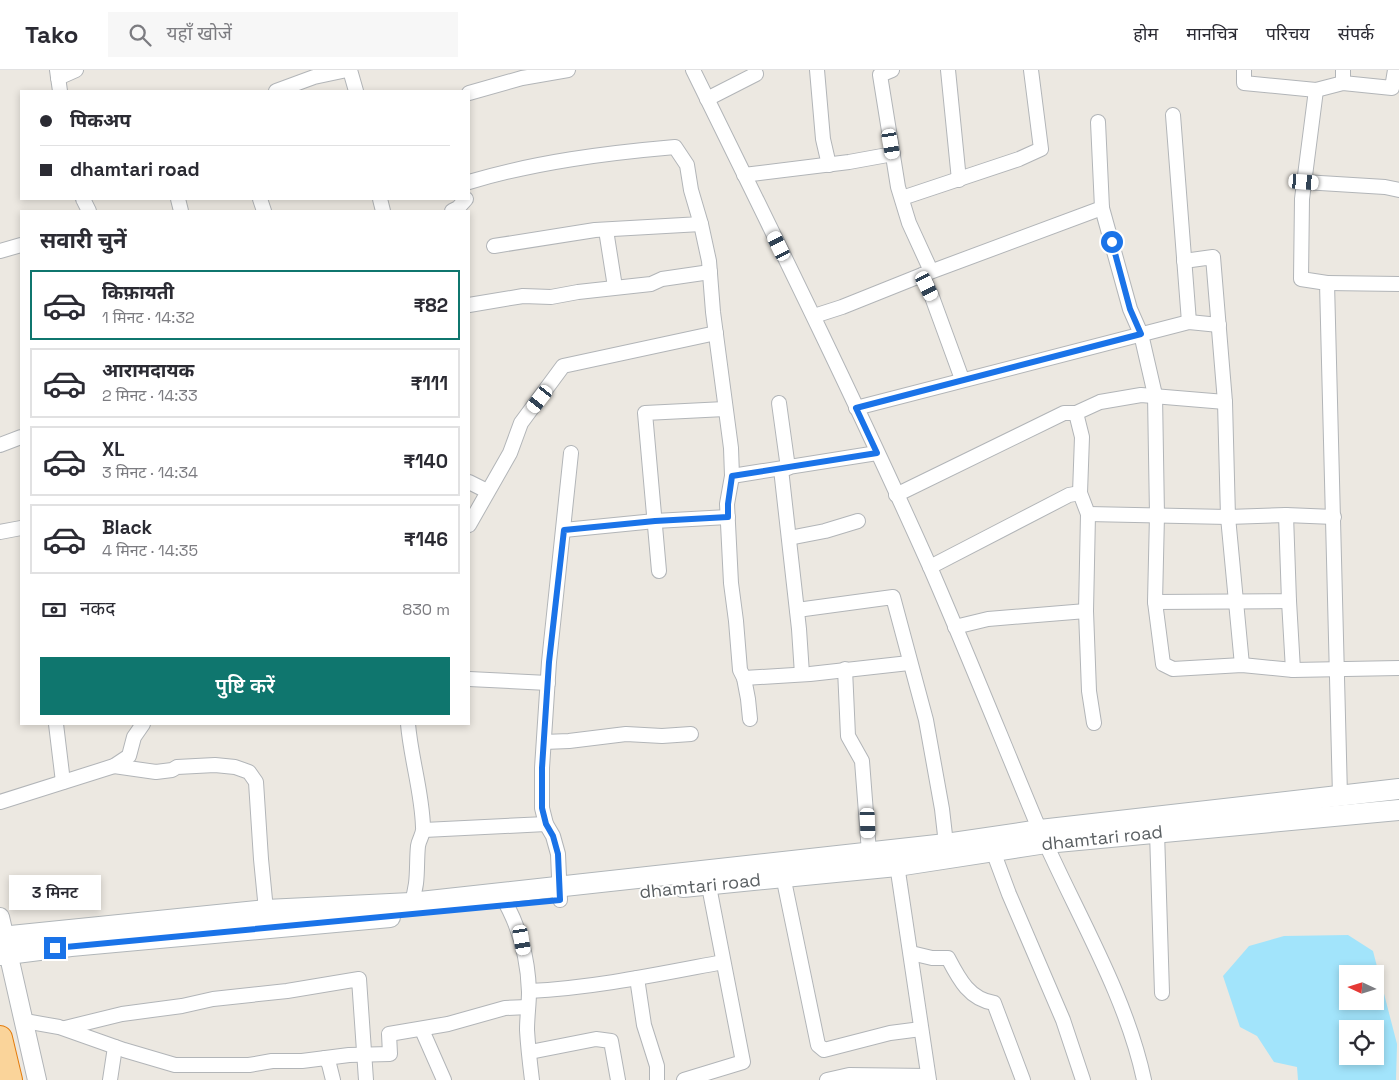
<!DOCTYPE html>
<html lang="hi">
<meta charset="utf-8">
<style>
:root{--surface:#fff;--page:#f7f7f7;--text:#2b2b33;--muted:#7c7c81;--line:#e1e1e2;--accent:#0f766e}
body{margin:0;font-family:"Space Grotesk","Noto Sans Devanagari",sans-serif;background:var(--page);color:var(--text);height:100vh;display:flex;flex-direction:column;font-size:19px;white-space:nowrap}
*{box-sizing:border-box;margin:0}
p{font-size:16px;color:var(--muted)}
.icon{flex:none;width:28px;height:28px;fill:none;stroke:currentColor;stroke-width:2;stroke-linecap:round;stroke-linejoin:round}
.map{position:relative;flex:1;overflow:hidden}
.drawer{position:absolute;left:20px;top:140px;width:450px;height:515px;display:flex;flex-direction:column;background:var(--surface);border-radius:0px;box-shadow:0 2px 8px #0003}
.drawer>*{flex:none}
.hud{position:absolute;left:20px;top:20px;width:450px;height:110px;border-radius:0px;box-shadow:0 2px 8px #0003;display:grid;align-content:center;height:110px;padding:0 20px;background:var(--surface)}
.needle{width:32px;rotate:274deg}
.tools{position:absolute;left:1339px;top:895px;display:grid;gap:10px}
.tools a{display:grid;place-items:center;width:45px;height:45px;border-radius:0px;background:var(--surface);box-shadow:0 2px 8px #0003;font-size:25px}
.end{position:absolute;width:22px;height:22px;margin:-11px;border:6px solid #1a73e8;background:#fff;box-shadow:0 0 0 2px #fff}
.from{border-radius:50%}
.bubble{position:absolute;height:35px;border-radius:0px;background:var(--surface);box-shadow:0 2px 8px #0003;font-size:16px;font-weight:600;line-height:35px;text-align:center}
.car{position:absolute;width:15px;height:30px;margin:-15px -8px;border-radius:6px;box-shadow:0 0 4px 1px #0007;background:linear-gradient(#fff 24%,#345 0 40%,#fff 0 76%,#345 0 86%,#fff 0)}
.hud b{display:flex;align-items:center;gap:18px;height:48px;font-size:19px}
.hud b+b{border-top:1px solid var(--line)}
.hud i{width:12px;height:12px;background:var(--text)}
ul{padding:0;list-style:none}
li{display:flex;align-items:center;gap:15px;height:70px;margin:0 10px 8px;padding:0 10px;border:2px solid var(--line);border-radius:0px}
li div{flex:1}
li b{display:block;font-size:19px}
li em{font-style:normal;font-weight:600}
li.selected{border-color:var(--accent)}
li>.icon{width:45px;height:45px;stroke-width:1.5}
h2{padding:0 20px;font-size:22px;line-height:60px}
.pay{display:flex;align-items:center;gap:12px;height:55px;padding:0 20px;font-size:19px}
.pay p{margin-inline-start:auto}
.action{display:flex;gap:10px;margin-top:auto;padding:10px 20px}
.action a{flex:1;height:58px;border-radius:0px;background:var(--accent);color:#fff;font-size:20px;font-weight:600;line-height:58px;text-align:center}
header{display:flex;align-items:center;gap:30px;box-sizing:border-box;height:70px;padding:0 25px;background:var(--surface);border-bottom:1px solid var(--line)}
header strong{font-size:24px}
nav{display:flex;gap:28px;margin-inline-start:auto;font-size:18px}
.search{width:350px;height:45px;background:var(--page);display:flex;align-items:center;gap:12px;box-sizing:border-box;padding:0 18px;border-radius:0px;color:var(--muted);font-size:19px}
.map>svg:first-child{display:block}
.water{fill:#a2e4fb;fill-rule:evenodd}
.lines{fill:none;stroke-linecap:round;stroke-linejoin:round}
.minor-casing{stroke:#b2b5b8;stroke-width:16}
.tertiary-casing{stroke:#b2b5b8;stroke-width:20}
.secondary-casing{stroke:#b1b6b9;stroke-width:22}
.trunk-casing{stroke:#e47b0a;stroke-width:26}
.minor{stroke:#fff;stroke-width:14}
.tertiary{stroke:#fff;stroke-width:18}
.secondary{stroke:#fff;stroke-width:20}
.trunk{stroke:#fad49a;stroke-width:24}
.route{stroke:#1a73e8;stroke-width:6}
.labels{text-anchor:middle;stroke-width:4;stroke-linejoin:round;paint-order:stroke}
.street-label{font-size:18px;fill:#5a5f62;stroke:#fff}
</style>
<header>
<strong>Tako</strong>
<div class="search"><svg class="icon" aria-label="search" viewBox="0 0 24 24"><circle cx="10" cy="10" r="6"/><path d="M15 15l6 6"/></svg>यहाँ खोजें</div>
<nav><a>होम</a><a>मानचित्र</a><a>परिचय</a><a>संपर्क</a></nav>
</header>
<div class="map">
<svg width="1399" height="1010" viewBox="0 0 1399 1010">
<rect width="100%" height="100%" fill="#ece8e1"/>
<path class="water" d="M1348 865 1373 881 1397 974 1396 1010H1298L1297 997 1274 992 1257 966 1240 957 1223 906 1249 876 1284 866ZM1348 904H1375V931H1348ZM1348 959H1375V986H1348Z"/>
<g class="lines">
<g class="minor-casing">
<g id="minor">
<path d="M57 0 60 21"/>
<path d="M350 0 356 21"/>
<path d="M693 0C774 165 855 329 930 497 966 580 1000 665 1035 749 1070 833 1125 920 1144 1010"/>
<path d="M817 0 823 69 829 95"/>
<path d="M892 0 880 5 898 117 909 153 931 201"/>
<path d="M948 0 959 110"/>
<path d="M1244 0V13L1316 20 1343 13 1392 18 1395 0"/>
<path d="M58 8 76 0"/>
<path d="M1343 13V0"/>
<path d="M1316 20 1302 129 1301 209 1327 213 1340 726"/>
<path d="M276 21 314 7 347 0"/>
<path d="M469 23 522 8 568 0"/>
<path d="M707 29 756 4"/>
<path d="M1173 45 1189 252"/>
<path d="M1098 52 1102 138 1130 239 1141 264 1155 325 1157 445 1155 532 1163 594 1173 599 1242 595 1293 600 1399 598"/>
<path d="M744 105 849 92 893 84"/>
<path d="M469 112C536 92 606 83 675 77L687 95 691 120 701 154 595 160 494 176"/>
<path d="M1304 112 1385 117 1399 120"/>
<path d="M902 128 1019 89 1041 79 1031 0"/>
<path d="M83 129 89 141"/>
<path d="M178 129 181 141"/>
<path d="M260 129 264 141"/>
<path d="M380 129 383 141"/>
<path d="M452 141 458 138 466 129"/>
<path d="M701 154 709 191 713 242 731 378 732 406 727 434 731 513 736 551 740 600 744 608 748 629 750 649"/>
<path d="M606 160 615 217"/>
<path d="M0 181 21 175"/>
<path d="M1184 191 1213 187 1225 332 1228 447 1242 595"/>
<path d="M922 205 932 227 962 309"/>
<path d="M1327 213 1399 214"/>
<path d="M469 235 523 226 551 227 578 222 651 214 662 209 710 202"/>
<path d="M814 246 842 237 922 205 1102 138"/>
<path d="M779 333 788 398"/>
<path d="M856 338 1189 252 1219 255"/>
<path d="M0 375 21 367"/>
<path d="M781 399 799 559 802 604"/>
<path d="M732 406 877 383"/>
<path d="M469 412 487 421"/>
<path d="M896 425 1064 343H1076"/>
<path d="M1088 444 1228 447 1286 445 1334 447"/>
<path d="M469 455 510 383 521 353 563 296 716 263"/>
<path d="M564 460 655 451 728 447"/>
<path d="M0 462 21 458"/>
<path d="M789 468 825 461 858 451"/>
<path d="M930 497 1069 425 1080 423"/>
<path d="M659 501 645 343 725 339"/>
<path d="M1289 531 1293 600"/>
<path d="M1155 532 1289 531 1286 445"/>
<path d="M797 540 893 527 926 650 942 739 946 774"/>
<path d="M955 557 988 549 1086 541"/>
<path d="M845 599 848 666 862 691 869 782"/>
<path d="M744 608 810 604 909 593"/>
<path d="M469 609 548 613"/>
<path d="M1094 653 1089 621 1086 541 1088 444 1080 423 1082 367 1076 343 1100 332 1141 325 1225 332"/>
<path d="M56 654 63 712"/>
<path d="M408 654C411 689 422 722 423 757 424 764 419 769 418 776 416 795 419 814 411 833"/>
<path d="M544 672 569 671 626 664 662 666 691 664"/>
<path d="M114 696 156 702 172 700 177 697 215 695 235 697 249 702 256 712 261 789 266 840"/>
<path d="M0 732 114 696 129 686 134 667 143 654"/>
<path d="M424 760 546 754"/>
<path d="M1157 762 1162 923"/>
<path d="M993 781 1009 824 1063 950 1083 1010"/>
<path d="M896 788 929 1010"/>
<path d="M782 801 818 975 824 980 890 963 921 959"/>
<path d="M500 823C519 854 528 885 529 922 529 934 527 947 527 960 528 977 530 994 532 1010"/>
<path d="M560 830 558 784 553 766 546 754 542 738V698L549 592 571 383"/>
<path d="M911 883 932 888H948C959 909 969 929 994 933L1023 1010"/>
<path d="M637 908 644 955 657 996V1010"/>
<path d="M529 921C594 918 659 904 723 892"/>
<path d="M25 951 59 957 124 980 175 995H249L272 991H302L349 985 390 984 389 964 448 954 505 938 528 937"/>
<path d="M65 958 122 944 182 936 213 929 287 921 359 909 366 1010"/>
<path d="M422 960 444 1010"/>
<path d="M530 982 596 969 611 971 618 1010"/>
<path d="M325 988 329 994 333 1010"/>
<path d="M110 1010 115 977"/>
<path d="M684 1010 743 992 707 806"/>
<path d="M827 1010 849 1005 928 1006"/>
</g>
</g>
<g class="tertiary-casing">
<path id="tertiary" d="M0 847 37 1010"/>
</g>
<g class="secondary-casing">
<g id="secondary">
<path d="M683 817 897 796 1046 773 1399 740"/>
<path d="M0 867 266 840 411 833 946 774 1040 760 1399 719"/>
<path d="M0 885 71 876 390 847"/>
</g>
</g>
<g class="trunk-casing">
<path id="trunk" d="M0 968 10 1010"/>
</g>
<use href="#minor" class="minor"/>
<use href="#tertiary" class="tertiary"/>
<use href="#secondary" class="secondary"/>
<use href="#trunk" class="trunk"/>
</g>
<g class="lines">
<path class="route" d="M55 878 560 830 558 784 553 766 546 754 542 738V698L549 592 564 460 655 451 728 447V434L732 406 877 383 856 338 1141 264 1130 239 1112 172"/>
</g>
<g class="labels">
<g class="street-label">
<text transform="translate(1102 768) rotate(-6)" y="6">dhamtari road</text>
<text transform="translate(700 816) rotate(-6)" y="6">dhamtari road</text>
</g>
</g>
</svg>
<div class="tools">
<a><svg class="needle" viewBox="-14 -14 28 28"><path d="M0-13l5 13h-10z" fill="#e53935"/><path d="M0 13l5-13h-10z" fill="#7c7c81"/></svg></a>
<a><svg class="icon" aria-label="locate" viewBox="0 0 24 24"><circle cx="12" cy="12" r="6"/><path d="M12 2v4M12 18v4M2 12h4M18 12h4"/></svg></a>
</div>
<i class="end from" style="left:1112px;top:172px"></i>
<i class="end" style="left:55px;top:878px"></i>
<div class="bubble" style="left:9px;top:805px;width:92px">3 मिनट</div>
<i class="car" style="left:891px;top:74px;rotate:170deg"></i>
<i class="car" style="left:1304px;top:112px;rotate:94deg"></i>
<i class="car" style="left:779px;top:176px;rotate:334deg"></i>
<i class="car" style="left:927px;top:216px;rotate:154deg"></i>
<i class="car" style="left:540px;top:329px;rotate:218deg"></i>
<i class="car" style="left:868px;top:753px;rotate:178deg"></i>
<i class="car" style="left:522px;top:870px;rotate:170deg"></i>
<div class="hud">
<b><i class="from"></i>पिकअप</b>
<b><i></i>dhamtari road</b>
</div>
<section class="drawer">
<h2>सवारी चुनें</h2>
<ul>
<li class="selected"><svg class="icon" aria-label="car" viewBox="0 0 24 24"><path d="M5 17H2v-5l4-1 3-4h7l3 4 3 1v5h-3M9 17h6M6 11h13"/><circle cx="7" cy="17" r="2"/><circle cx="17" cy="17" r="2"/></svg><div><b>किफ़ायती</b><p>1 मिनट · 14:32</p></div><em>₹82</em></li>
<li><svg class="icon" aria-label="car" viewBox="0 0 24 24"><path d="M5 17H2v-5l4-1 3-4h7l3 4 3 1v5h-3M9 17h6M6 11h13"/><circle cx="7" cy="17" r="2"/><circle cx="17" cy="17" r="2"/></svg><div><b>आरामदायक</b><p>2 मिनट · 14:33</p></div><em>₹111</em></li>
<li><svg class="icon" aria-label="car" viewBox="0 0 24 24"><path d="M5 17H2v-5l4-1 3-4h7l3 4 3 1v5h-3M9 17h6M6 11h13"/><circle cx="7" cy="17" r="2"/><circle cx="17" cy="17" r="2"/></svg><div><b>XL</b><p>3 मिनट · 14:34</p></div><em>₹140</em></li>
<li><svg class="icon" aria-label="car" viewBox="0 0 24 24"><path d="M5 17H2v-5l4-1 3-4h7l3 4 3 1v5h-3M9 17h6M6 11h13"/><circle cx="7" cy="17" r="2"/><circle cx="17" cy="17" r="2"/></svg><div><b>Black</b><p>4 मिनट · 14:35</p></div><em>₹146</em></li>
</ul>
<div class="pay"><svg class="icon" aria-label="cash" viewBox="0 0 24 24"><path d="M3 7h18v10H3z"/><circle cx="12" cy="12" r="2"/></svg>नकद<p>830 m</p></div>
<div class="action"><a>पुष्टि करें</a></div>
</section>
</div>
